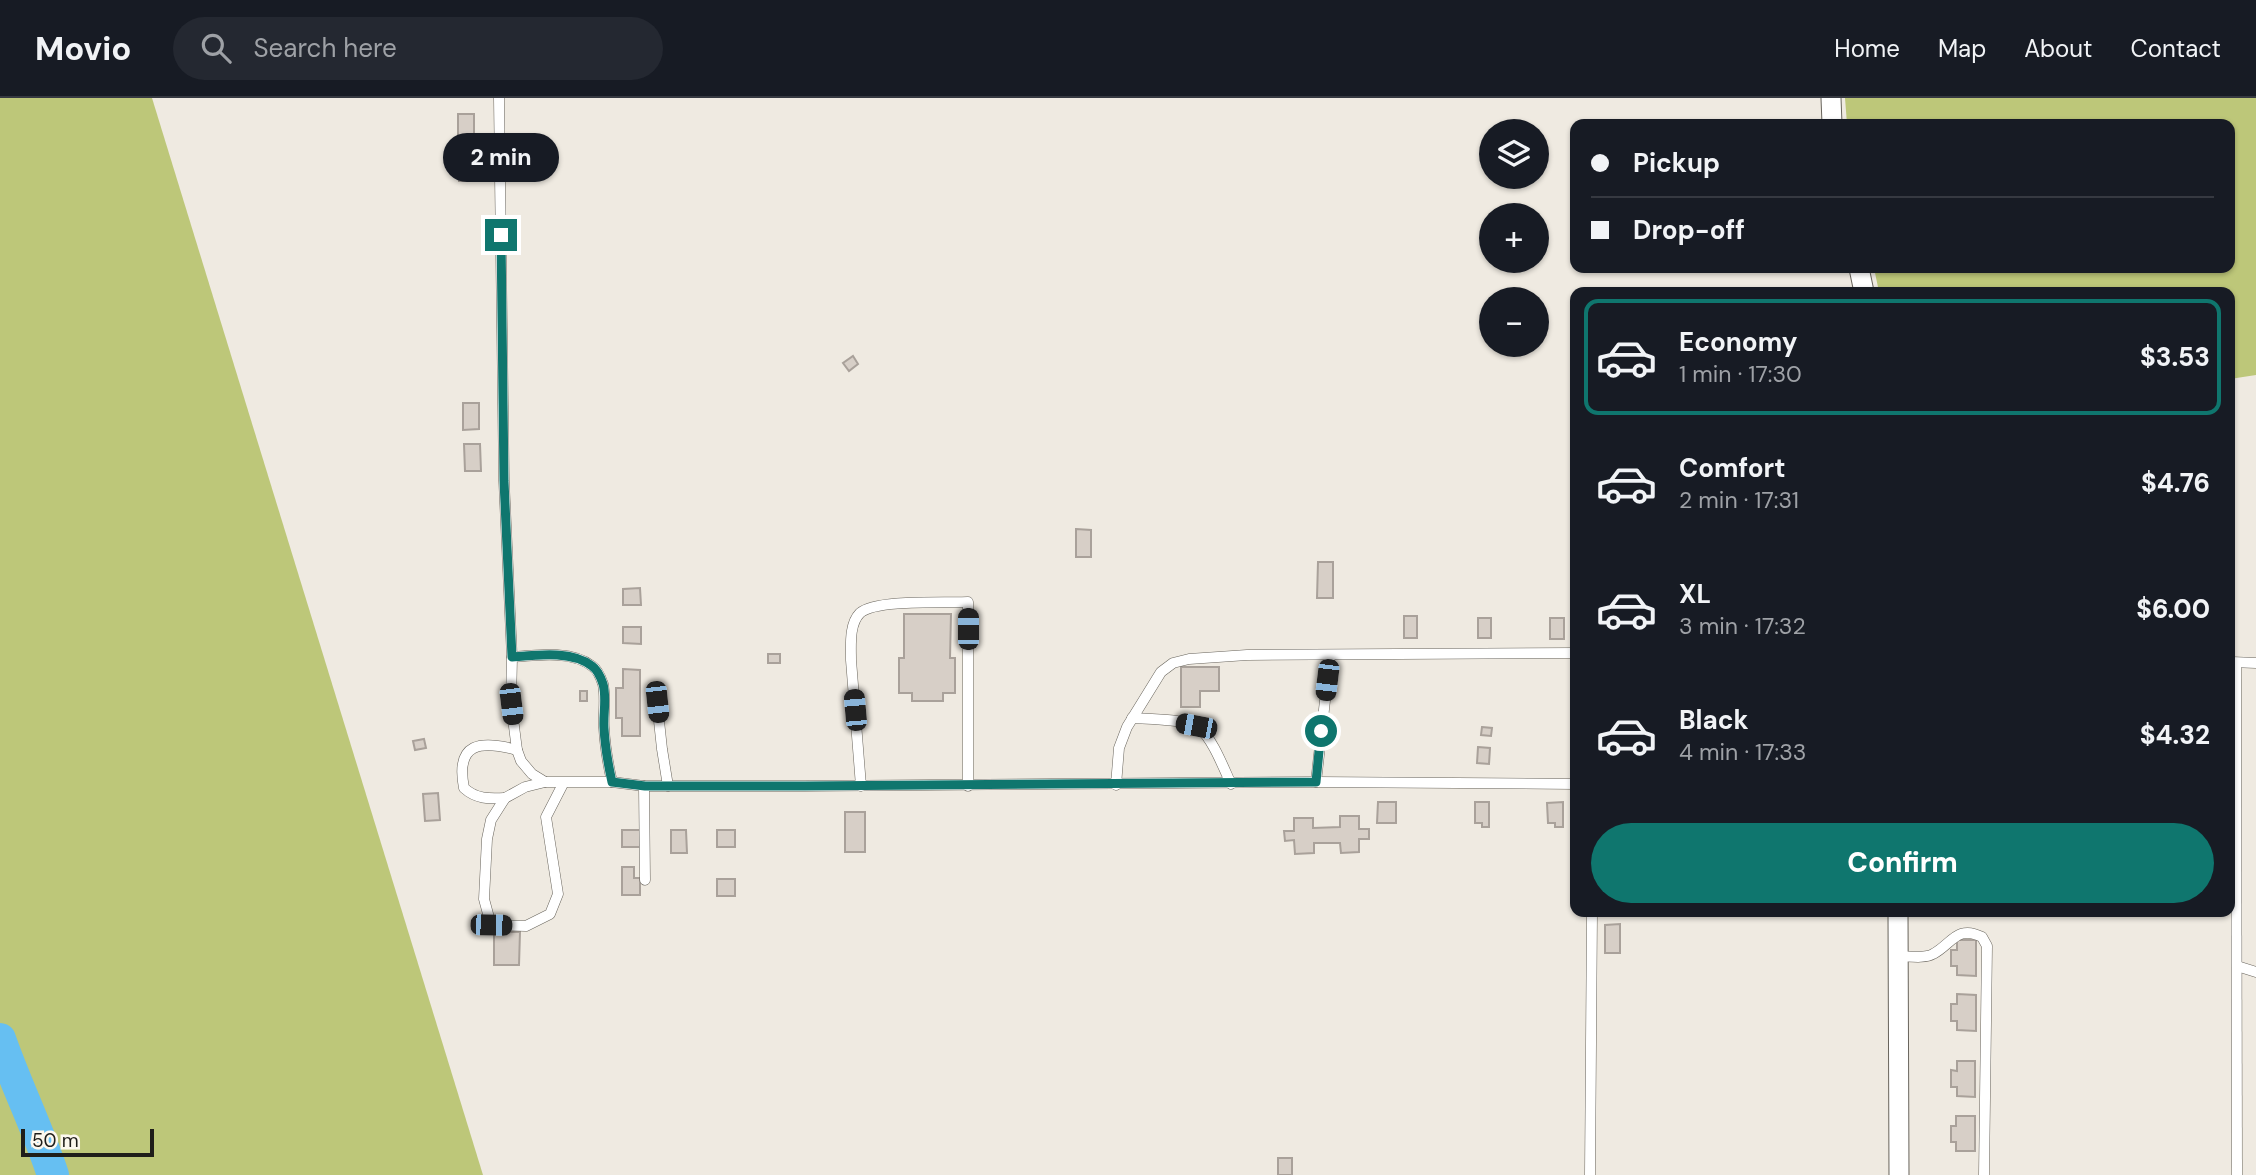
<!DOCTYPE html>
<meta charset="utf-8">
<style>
:root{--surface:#171b24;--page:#242831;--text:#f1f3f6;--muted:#9ea1a6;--line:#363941;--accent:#0f766e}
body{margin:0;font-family:"DM Sans",sans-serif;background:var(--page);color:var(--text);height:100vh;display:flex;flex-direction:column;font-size:26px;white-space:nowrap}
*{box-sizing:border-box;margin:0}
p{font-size:23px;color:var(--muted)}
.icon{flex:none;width:38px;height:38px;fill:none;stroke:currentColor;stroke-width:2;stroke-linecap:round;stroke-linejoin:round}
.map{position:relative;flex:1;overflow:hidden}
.side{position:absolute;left:1570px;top:189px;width:665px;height:630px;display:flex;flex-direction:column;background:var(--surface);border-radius:14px;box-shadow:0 2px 5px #0004}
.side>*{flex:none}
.banner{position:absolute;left:1570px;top:21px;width:665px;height:154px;border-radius:14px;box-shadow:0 2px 5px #0004;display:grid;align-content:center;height:154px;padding:0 21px;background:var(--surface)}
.fabs{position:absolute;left:1479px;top:21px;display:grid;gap:14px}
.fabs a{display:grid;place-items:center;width:70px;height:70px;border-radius:50%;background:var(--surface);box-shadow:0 2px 5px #0004;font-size:35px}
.scale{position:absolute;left:21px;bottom:18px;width:133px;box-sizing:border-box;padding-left:7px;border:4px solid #1f1e1a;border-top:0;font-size:19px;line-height:24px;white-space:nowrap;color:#1f1e1a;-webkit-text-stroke:5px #fcf8ee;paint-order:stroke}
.end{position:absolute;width:32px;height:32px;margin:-16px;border:9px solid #0f766e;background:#fff;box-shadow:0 0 0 4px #fff}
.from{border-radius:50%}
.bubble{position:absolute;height:49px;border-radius:24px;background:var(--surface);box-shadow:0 2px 5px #0004;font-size:23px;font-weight:800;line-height:49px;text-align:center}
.car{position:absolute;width:21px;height:42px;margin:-21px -10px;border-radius:9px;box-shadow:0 0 5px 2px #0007;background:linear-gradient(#222 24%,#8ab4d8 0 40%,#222 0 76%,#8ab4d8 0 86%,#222 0)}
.banner b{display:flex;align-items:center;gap:24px;height:66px;font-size:26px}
.banner b+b{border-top:2px solid var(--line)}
.banner i{width:18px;height:18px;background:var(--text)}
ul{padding:12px 0 0;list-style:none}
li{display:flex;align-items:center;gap:21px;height:116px;margin:0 14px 10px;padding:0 7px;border:4px solid transparent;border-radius:14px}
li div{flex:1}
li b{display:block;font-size:26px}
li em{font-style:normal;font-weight:800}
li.active{border-color:var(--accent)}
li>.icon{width:63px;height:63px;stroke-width:1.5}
.cta{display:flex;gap:14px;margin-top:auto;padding:14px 21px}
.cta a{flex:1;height:80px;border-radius:42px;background:var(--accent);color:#fff;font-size:28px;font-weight:800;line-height:80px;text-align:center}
header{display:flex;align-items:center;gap:42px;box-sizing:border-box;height:98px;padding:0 35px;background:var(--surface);border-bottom:2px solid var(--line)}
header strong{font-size:33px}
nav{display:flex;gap:38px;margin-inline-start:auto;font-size:24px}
.search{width:490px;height:63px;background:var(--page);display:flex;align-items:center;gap:18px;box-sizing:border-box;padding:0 24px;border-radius:38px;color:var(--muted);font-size:26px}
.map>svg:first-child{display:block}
.green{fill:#bdc779}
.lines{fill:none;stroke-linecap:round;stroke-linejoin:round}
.river{stroke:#66bff2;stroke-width:32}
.building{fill:#d7cfc7;stroke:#a9a19a;stroke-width:2}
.lane-casing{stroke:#68645c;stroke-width:11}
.street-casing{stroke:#68645c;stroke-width:21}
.lane{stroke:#fff;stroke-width:10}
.street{stroke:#fff;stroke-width:19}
.route{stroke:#0f766e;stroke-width:9}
</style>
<header>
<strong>Movio</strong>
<div class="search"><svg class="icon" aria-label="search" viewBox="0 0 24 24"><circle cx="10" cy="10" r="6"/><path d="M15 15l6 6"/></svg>Search here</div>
<nav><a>Home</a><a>Map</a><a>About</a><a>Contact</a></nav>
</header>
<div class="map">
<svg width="2256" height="1077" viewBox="0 0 2256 1077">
<rect width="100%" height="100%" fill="#efeae1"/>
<g class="green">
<path d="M0 0H152L483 1077H0Z"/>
<path d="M1845 0H2256V277L2230 281V194H1879L1874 170H2230V26H1847Z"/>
</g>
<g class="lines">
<path class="river" d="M0 941C16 987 38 1031 53 1077"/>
</g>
<g class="building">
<rect x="458" y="16" width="16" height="27"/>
<rect x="459" y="56" width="16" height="27"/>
<path d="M853 258 858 266 849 273 843 265Z"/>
<path d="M463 305H479V331L463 332Z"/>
<path d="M464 346H480L481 373H465Z"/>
<path d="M1076 431 1091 432V459H1076Z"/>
<path d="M1318 464H1333V500H1317Z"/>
<path d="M640 490 641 507H623V491Z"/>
<path d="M904 516H951L950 560H955V595H943V603H912V595H899V560H904Z"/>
<rect x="1404" y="518" width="13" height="22"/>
<rect x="1478" y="520" width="13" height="20"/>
<rect x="1550" y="520" width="14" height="21"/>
<path d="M623 529H641V546L623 545Z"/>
<rect x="768" y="556" width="12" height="9"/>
<path d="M1181 569H1219V593H1200V609H1181Z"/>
<path d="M623 571 640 572V638H622V620H616V590H623Z"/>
<rect x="580" y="593" width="7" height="10"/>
<path d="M1482 629 1492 630 1491 638 1481 637Z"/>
<path d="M424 641 426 650 415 652 413 643Z"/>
<path d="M1478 649 1490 650 1489 666 1477 665Z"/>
<path d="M438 695 440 722 425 723 423 696Z"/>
<path d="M1378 704H1396V725H1377Z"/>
<path d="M1475 704H1489V729H1482V725H1475Z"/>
<path d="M1563 704V729H1555V725H1548L1547 705Z"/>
<rect x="845" y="714" width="20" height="40"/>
<path d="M1340 718H1359V731H1369V741H1359V754L1341 755 1340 745H1314V755L1295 756 1294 742 1285 743 1284 733H1294V720H1313V730L1340 729Z"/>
<rect x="622" y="732" width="18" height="17"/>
<path d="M671 732H686L687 755H671Z"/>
<rect x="717" y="732" width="18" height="17"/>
<path d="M622 769H634V780H640V797H622Z"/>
<rect x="717" y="781" width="18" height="17"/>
<path d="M1620 826V855H1605V827Z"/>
<path d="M494 834H520L519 867H494Z"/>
<path d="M1957 842H1976V878L1957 877V868H1951V852H1957Z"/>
<path d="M1957 896 1976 897V933L1957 932V923H1951V906H1957Z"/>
<path d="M1957 963H1975V999L1957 998V989H1951V972L1957 973Z"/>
<path d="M1956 1018H1975V1053H1956V1044H1951V1028H1956Z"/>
<rect x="1278" y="1060" width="14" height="17"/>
</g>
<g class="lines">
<g class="lane-casing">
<g id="lane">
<path d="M499 0 504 383 512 559 511 605 517 652 521 663 532 676 545 684"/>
<path d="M512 559C536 557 572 552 592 568 598 572 601 580 603 586 606 600 603 616 604 630 605 648 608 666 612 684"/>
<path d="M2232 564 2256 565"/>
<path d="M2236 565 2237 1077"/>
<path d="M657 604 662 651 668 688"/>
<path d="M1132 620C1147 621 1186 621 1198 629 1212 639 1224 671 1231 686"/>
<path d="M564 684 546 719 558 796 550 816 526 828 491 827 484 801 487 741 491 722 505 700 525 689 545 684H612L644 688H805L1316 684 1575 686"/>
<path d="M1316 684 1330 557"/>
<path d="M1116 687 1119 650 1127 629 1161 574 1173 565 1189 561 1247 557 1575 555"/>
<path d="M644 688 645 782"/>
<path d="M861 688 851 562C851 547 849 526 860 515 875 501 946 505 968 504V688"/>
<path d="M505 700C489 701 476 701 464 690 455 644 481 642 517 652"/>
<path d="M1898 858C1908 858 1924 861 1933 856 1951 847 1957 826 1982 839L1987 848 1984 1077"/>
<path d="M2237 868 2256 874"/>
<path d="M1590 1077 1592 814"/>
</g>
</g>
<g class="street-casing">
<g id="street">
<path d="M1831 0 1832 26"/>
<path d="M1859 170 1864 194"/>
<path d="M1898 814 1899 1077"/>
</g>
</g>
<use href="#lane" class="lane"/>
<use href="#street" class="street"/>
</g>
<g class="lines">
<path class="route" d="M501 137 504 383 512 559C536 557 572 552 592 568 598 572 601 580 603 586 607 600 603 616 604 630 605 648 608 666 612 684L645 688H805L1316 684 1321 633"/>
</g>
</svg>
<div class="fabs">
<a><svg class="icon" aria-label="layers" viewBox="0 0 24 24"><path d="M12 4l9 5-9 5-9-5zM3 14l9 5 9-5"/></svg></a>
<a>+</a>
<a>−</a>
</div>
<div class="scale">50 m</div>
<i class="end from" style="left:1321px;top:633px"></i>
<i class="end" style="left:501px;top:137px"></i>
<div class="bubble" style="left:443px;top:35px;width:116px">2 min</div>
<i class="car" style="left:968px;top:531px;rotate:0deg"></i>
<i class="car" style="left:1327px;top:582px;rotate:187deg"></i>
<i class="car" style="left:657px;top:604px;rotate:174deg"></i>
<i class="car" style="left:511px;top:606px;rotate:173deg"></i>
<i class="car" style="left:855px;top:612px;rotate:355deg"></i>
<i class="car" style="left:1196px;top:628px;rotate:281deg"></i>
<i class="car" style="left:491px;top:827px;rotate:91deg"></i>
<div class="banner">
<b><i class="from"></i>Pickup</b>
<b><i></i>Drop-off</b>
</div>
<section class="side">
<ul>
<li class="active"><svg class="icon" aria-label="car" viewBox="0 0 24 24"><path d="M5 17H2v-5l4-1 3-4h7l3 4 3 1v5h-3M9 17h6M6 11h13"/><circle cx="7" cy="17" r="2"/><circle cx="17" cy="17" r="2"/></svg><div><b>Economy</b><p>1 min · 17:30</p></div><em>$3.53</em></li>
<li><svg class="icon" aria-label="car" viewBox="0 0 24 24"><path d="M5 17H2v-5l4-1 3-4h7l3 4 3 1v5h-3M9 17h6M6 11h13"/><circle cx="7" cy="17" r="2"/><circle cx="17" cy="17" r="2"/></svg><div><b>Comfort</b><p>2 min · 17:31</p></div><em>$4.76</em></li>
<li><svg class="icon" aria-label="car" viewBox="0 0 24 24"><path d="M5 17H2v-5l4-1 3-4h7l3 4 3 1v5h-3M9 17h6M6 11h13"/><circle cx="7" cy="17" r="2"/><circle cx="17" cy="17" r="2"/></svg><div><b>XL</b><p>3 min · 17:32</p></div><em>$6.00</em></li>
<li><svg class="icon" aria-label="car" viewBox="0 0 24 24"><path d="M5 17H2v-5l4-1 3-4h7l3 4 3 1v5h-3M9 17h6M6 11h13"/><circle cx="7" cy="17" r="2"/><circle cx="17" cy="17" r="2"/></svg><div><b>Black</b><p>4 min · 17:33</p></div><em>$4.32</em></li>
</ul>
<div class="cta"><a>Confirm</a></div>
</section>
</div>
